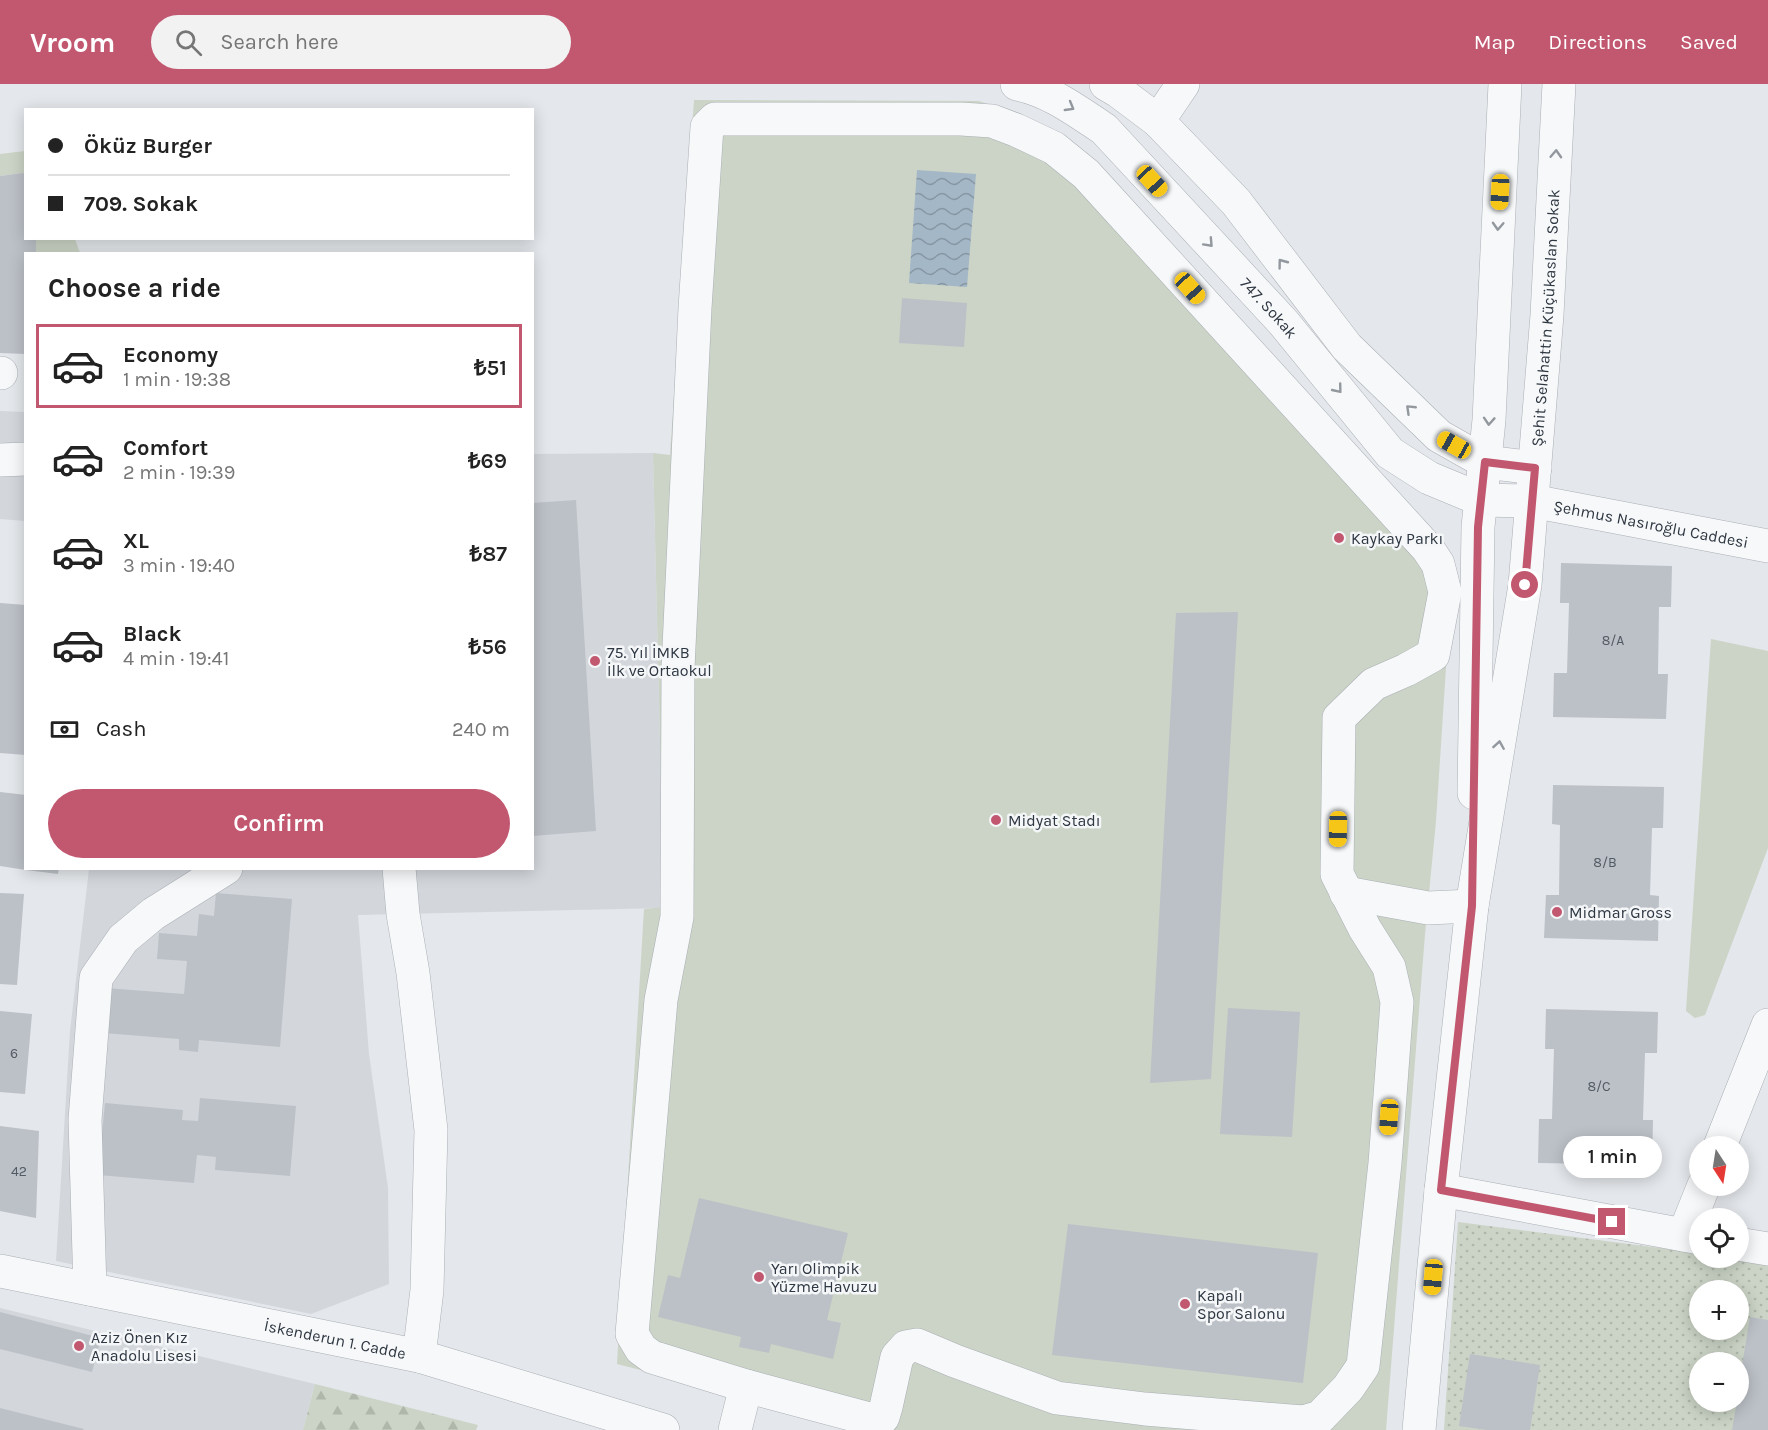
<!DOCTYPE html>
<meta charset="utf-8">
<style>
:root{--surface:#fff;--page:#f2f2f2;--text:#222;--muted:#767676;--line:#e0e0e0;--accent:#c15870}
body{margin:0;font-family:Karla,sans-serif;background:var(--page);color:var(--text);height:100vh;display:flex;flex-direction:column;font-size:22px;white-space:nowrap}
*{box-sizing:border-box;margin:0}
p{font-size:20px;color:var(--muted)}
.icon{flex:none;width:33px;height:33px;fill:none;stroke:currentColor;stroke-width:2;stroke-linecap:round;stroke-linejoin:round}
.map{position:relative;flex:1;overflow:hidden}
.details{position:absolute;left:24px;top:168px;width:510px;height:618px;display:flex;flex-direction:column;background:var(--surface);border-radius:0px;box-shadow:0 3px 15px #0003}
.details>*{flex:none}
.guide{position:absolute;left:24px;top:24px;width:510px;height:132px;border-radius:0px;box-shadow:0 3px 15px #0003;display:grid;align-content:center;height:132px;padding:0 24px;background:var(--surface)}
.needle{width:39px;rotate:168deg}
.buttons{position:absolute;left:1689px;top:1052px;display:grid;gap:12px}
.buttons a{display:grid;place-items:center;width:60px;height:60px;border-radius:50%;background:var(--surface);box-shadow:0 3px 15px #0003;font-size:30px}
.end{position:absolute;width:27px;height:27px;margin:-14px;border:8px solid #c15870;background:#fff;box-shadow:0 0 0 3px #fff}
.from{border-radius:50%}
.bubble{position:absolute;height:42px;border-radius:21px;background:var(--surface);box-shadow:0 3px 15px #0003;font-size:20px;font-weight:600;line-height:42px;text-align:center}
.car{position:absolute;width:18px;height:36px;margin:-18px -9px;border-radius:8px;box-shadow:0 0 4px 2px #0007;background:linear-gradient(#f5c518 24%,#345 0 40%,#f5c518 0 76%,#345 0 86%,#f5c518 0)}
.guide b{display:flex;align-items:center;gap:21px;height:57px;font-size:22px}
.guide b+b{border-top:2px solid var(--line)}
.guide i{width:15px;height:15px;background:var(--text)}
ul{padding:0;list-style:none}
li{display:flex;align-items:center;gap:18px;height:84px;margin:0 12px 9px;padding:0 12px;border:3px solid transparent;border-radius:0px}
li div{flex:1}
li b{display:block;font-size:22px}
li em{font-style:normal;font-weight:600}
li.selected{border-color:var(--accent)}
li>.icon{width:54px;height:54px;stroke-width:1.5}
h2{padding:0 24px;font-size:27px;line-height:72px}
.pay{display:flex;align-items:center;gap:15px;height:66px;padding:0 24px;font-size:22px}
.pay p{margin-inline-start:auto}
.primary-button{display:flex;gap:12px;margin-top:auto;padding:12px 24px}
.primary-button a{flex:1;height:69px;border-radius:36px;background:var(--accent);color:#fff;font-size:24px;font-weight:600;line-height:69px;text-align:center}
header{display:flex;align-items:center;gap:36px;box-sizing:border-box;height:84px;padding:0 30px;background:var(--accent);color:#fff}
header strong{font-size:28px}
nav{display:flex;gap:33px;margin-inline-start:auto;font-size:21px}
.search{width:420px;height:54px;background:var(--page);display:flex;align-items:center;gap:15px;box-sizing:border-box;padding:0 21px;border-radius:33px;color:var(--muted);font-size:22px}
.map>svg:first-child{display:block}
.built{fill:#d3d7dc}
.grass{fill:#cbd4c6}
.forest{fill:url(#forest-firs)}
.park{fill:url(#park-dots);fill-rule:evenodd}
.water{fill:url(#water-waves)}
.building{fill:#bcc1c7}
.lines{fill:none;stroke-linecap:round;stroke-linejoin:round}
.minor-casing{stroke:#aaafb5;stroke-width:34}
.minor{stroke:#f7f8f9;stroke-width:33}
.oneway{stroke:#92989e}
.route{stroke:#c15870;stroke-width:8}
.poi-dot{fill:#c15870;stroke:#f4f6f8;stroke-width:2}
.labels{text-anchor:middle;stroke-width:5;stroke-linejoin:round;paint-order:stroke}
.number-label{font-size:14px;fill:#525a63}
.street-label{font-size:16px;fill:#2e3742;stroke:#f4f6f8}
.poi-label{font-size:16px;fill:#2e3742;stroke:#f4f6f8;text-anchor:start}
</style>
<header>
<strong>Vroom</strong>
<div class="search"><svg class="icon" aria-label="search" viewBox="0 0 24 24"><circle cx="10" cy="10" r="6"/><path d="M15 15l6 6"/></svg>Search here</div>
<nav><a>Map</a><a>Directions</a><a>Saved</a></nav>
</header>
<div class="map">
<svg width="1768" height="1346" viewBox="0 0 1768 1346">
<defs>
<pattern id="forest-firs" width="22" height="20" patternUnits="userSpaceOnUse" patternTransform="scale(1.5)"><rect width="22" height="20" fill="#cbd4c6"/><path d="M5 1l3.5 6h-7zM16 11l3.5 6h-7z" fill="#afb7ab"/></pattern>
<pattern id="park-dots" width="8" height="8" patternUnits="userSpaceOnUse" patternTransform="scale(1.5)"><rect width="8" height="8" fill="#cbd4c6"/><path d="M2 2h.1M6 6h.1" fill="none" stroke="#afb7ab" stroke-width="1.8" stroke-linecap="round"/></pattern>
<pattern id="water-waves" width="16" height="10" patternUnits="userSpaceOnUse" patternTransform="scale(1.5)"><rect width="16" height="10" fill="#a4b7c7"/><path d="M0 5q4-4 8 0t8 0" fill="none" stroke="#8696a3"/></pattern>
</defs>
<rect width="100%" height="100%" fill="#e4e7eb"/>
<g class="built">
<path d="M0 327 25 328V437L0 435Z"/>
<path d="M653 369 664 824 358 831 369 970 388 1104 389 1200 311 1230 56 1177 70 947 89 785 532 784 533 370Z"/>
<path d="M0 1224 315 1300 303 1346H0Z"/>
</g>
<g class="grass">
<path d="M694 16 979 17 1044 41 1091 75 1452 491 1436 737 1425 850 1386 1346H846L771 1319 617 1280 644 825 664 823 653 369 670 371Z"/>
<path d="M25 67V90L22 89 0 92V70Z"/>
<path d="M36 154 75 155 80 169 36 170Z"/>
<path d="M1711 555 1768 567V764L1705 931 1695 934 1686 927Z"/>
</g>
<path class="forest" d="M315 1300 478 1341 476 1346H303Z"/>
<path class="park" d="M1458 1138 1699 1169 1700 1173H1733L1768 1177V1346H1444ZM1700 1206H1738V1245H1700ZM1700 1278H1738V1317H1700Z"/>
<path class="water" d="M917 86 976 90 967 203 909 199Z"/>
<g class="building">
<path d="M22 89 26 90V154H36V170H26V270L0 269V92Z"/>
<path d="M902 214 967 219 964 263 899 259Z"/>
<path d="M576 416 596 747 532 752V419Z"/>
<path d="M1561 479 1672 482 1671 523H1659L1658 590H1668L1666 635 1553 633 1554 589H1567L1569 519H1560Z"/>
<path d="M0 519 26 521V671L0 669Z"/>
<path d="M1238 528 1211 995 1150 999 1176 529Z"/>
<path d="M1553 701 1664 703 1663 744H1652L1650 811 1659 812 1658 857 1544 854 1546 811H1559L1560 741 1552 740Z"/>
<path d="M0 708 26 711V786L0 782Z"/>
<path d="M26 784H59L58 790 26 786Z"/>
<path d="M0 809 24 810 17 901 0 900Z"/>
<path d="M216 809 292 815 280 963 199 956 198 968 179 966V955L103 949 106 904 184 910 187 877 157 875 159 849 197 852 199 830 214 832Z"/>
<path d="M1228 924 1300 928 1292 1053 1220 1050Z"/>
<path d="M1546 925 1658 928 1657 969H1645L1643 1036H1653L1652 1081 1538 1079 1539 1035H1552L1554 965H1545Z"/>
<path d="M0 927 32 930 25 1010 0 1008Z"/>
<path d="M200 1014 296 1022 290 1092 215 1086 216 1073 197 1071 194 1099 98 1091 105 1019 183 1026 182 1036 198 1037Z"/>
<path d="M0 1042 39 1047 36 1134 0 1127Z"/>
<path d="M699 1114 848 1149 827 1236 841 1239 833 1275 771 1260 769 1269 739 1263 741 1253 658 1233 668 1191 680 1194Z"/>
<path d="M1068 1140 1318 1169 1303 1299 1052 1271Z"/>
<path d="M0 1228 101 1254 92 1288 0 1265Z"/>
<path d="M1750 1233 1768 1236V1346H1732L1737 1317H1738V1306Z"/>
<path d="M1470 1270 1540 1281 1530 1346H1487L1459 1342Z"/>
<path d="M0 1324 84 1345 83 1346H0Z"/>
</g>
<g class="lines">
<g class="minor-casing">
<g id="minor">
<path id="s1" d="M1017 0C1049 6 1077 27 1104 45L1283 238 1390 369 1429 394 1482 416 1532 417 1768 462"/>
<path d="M1106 0 1118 7 1158 37 1236 118 1347 263 1439 352 1485 378 1535 384"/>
<path d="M715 35H961L992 37 1016 46 1054 64 1086 90 1428 465 1438 480 1445 508 1433 571 1406 586 1374 600 1339 634 1337 790 1365 845 1389 883 1397 918 1385 1079 1363 1282 1348 1304 1320 1333 1303 1338 1145 1325 1057 1314 955 1277 917 1261 906 1263 897 1273 886 1323 883 1333 869 1335 746 1302 652 1273 641 1265 632 1250 661 916 677 833 678 584 695 224 707 43Z"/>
<path d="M1158 37 1183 0"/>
<path d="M0 289H1"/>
<path d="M0 376 26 375"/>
<path d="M1474 709 1478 443 1489 336 1505 0"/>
<path d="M399 784 403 830 413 889 431 1046 427 1206 419 1272"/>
<path d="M1346 809 1428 824 1472 822"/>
<path d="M1720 1062 1768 941"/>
<path d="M1441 1106 1700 1154"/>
<path d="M1684 1151 1704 1101"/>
<path d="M1738 1160 1768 1165"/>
<path id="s2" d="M0 1187 419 1272 663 1346"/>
<path d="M90 1205 85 1036 96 894 123 855 153 830 226 784"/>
<path d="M735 1346 746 1302"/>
<path id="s3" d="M1419 1346 1441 1106 1472 822 1525 501 1547 231 1559 0"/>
</g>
</g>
<use href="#minor" class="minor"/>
</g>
<defs><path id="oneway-chevron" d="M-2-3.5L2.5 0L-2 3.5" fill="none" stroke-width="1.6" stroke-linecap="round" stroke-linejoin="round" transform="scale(1.5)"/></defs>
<g class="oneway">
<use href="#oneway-chevron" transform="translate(1070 23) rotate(30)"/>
<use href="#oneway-chevron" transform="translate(1556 70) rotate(-87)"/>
<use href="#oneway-chevron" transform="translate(1498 142) rotate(93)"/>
<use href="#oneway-chevron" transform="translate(1209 159) rotate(47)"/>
<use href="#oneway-chevron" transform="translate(1282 179) rotate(-127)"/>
<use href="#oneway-chevron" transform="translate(1338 305) rotate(51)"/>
<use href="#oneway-chevron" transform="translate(1410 325) rotate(-136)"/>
<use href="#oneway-chevron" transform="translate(1489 337) rotate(94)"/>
<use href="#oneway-chevron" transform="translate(1499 661) rotate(-81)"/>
</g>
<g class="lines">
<path class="route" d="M1525 501 1535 384 1485 378 1478 443 1472 822 1441 1106 1612 1138"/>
</g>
<g class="poi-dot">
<circle cx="1339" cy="454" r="6"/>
<circle cx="595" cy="577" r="6"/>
<circle cx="996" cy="736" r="6"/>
<circle cx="1557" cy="828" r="6"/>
<circle cx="759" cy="1193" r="6"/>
<circle cx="1185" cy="1220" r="6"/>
<circle cx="79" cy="1262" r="6"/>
</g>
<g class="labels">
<g class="number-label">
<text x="1613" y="561">8/A</text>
<text x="1605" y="783">8/B</text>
<text x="14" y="974">6</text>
<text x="1599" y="1007">8/C</text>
<text x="19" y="1092">42</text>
</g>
<g class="street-label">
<text dy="6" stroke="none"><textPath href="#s1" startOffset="342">747. Sokak</textPath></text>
<text dy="6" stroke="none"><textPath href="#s3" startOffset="1120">Şehit Selahattin Küçükaslan Sokak</textPath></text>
<text dy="6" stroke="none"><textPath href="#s1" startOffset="806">Şehmus Nasıroğlu Caddesi</textPath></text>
<text dy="6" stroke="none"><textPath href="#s2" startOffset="342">İskenderun 1. Cadde</textPath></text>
</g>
<g class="poi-label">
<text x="1351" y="460">Kaykay Parkı</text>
<text x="607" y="574">75. Yıl İMKB<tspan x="607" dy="18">İlk ve Ortaokul</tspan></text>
<text x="1008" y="742">Midyat Stadı</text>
<text x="1569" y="834">Midmar Gross</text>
<text x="771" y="1190">Yarı Olimpik<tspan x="771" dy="18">Yüzme Havuzu</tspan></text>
<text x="1197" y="1217">Kapalı<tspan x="1197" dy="18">Spor Salonu</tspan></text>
<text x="91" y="1259">Aziz Önen Kız<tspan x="91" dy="18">Anadolu Lisesi</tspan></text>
</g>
</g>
</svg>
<div class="buttons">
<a><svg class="needle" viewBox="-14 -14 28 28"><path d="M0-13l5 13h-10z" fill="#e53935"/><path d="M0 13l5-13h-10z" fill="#767676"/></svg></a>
<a><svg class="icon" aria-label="locate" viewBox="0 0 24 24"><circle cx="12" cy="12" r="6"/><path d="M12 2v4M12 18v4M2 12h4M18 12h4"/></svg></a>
<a>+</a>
<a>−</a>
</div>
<i class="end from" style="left:1525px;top:501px"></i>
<i class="end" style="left:1612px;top:1138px"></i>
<div class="bubble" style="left:1563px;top:1052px;width:99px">1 min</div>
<i class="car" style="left:1152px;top:97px;rotate:137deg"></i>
<i class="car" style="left:1500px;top:108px;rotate:183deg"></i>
<i class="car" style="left:1190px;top:204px;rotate:138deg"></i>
<i class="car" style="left:1454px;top:361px;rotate:299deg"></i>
<i class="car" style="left:1338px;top:745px;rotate:181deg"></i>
<i class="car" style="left:1389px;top:1033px;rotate:184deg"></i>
<i class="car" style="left:1433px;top:1193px;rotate:185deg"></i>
<div class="guide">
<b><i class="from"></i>Öküz Burger</b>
<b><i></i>709. Sokak</b>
</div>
<section class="details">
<h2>Choose a ride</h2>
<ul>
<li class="selected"><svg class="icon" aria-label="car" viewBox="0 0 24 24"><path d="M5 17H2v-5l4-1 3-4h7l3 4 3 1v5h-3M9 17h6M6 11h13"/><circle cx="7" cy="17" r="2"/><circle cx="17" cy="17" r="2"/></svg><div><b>Economy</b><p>1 min · 19:38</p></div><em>₺51</em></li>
<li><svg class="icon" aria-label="car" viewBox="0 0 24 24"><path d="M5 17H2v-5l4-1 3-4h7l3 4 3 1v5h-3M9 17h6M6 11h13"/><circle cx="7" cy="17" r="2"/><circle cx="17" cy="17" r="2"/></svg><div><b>Comfort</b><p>2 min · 19:39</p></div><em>₺69</em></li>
<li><svg class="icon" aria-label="car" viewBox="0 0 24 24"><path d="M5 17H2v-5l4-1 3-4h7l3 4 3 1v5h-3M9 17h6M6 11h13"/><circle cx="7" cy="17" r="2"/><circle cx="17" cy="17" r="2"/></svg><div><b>XL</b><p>3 min · 19:40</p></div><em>₺87</em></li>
<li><svg class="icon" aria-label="car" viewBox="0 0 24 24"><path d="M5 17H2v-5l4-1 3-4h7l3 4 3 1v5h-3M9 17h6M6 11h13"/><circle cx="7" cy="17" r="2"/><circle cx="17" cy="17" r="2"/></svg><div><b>Black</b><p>4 min · 19:41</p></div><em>₺56</em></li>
</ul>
<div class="pay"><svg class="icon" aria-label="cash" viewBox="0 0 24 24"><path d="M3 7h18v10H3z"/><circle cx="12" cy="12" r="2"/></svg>Cash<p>240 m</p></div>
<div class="primary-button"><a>Confirm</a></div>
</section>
</div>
